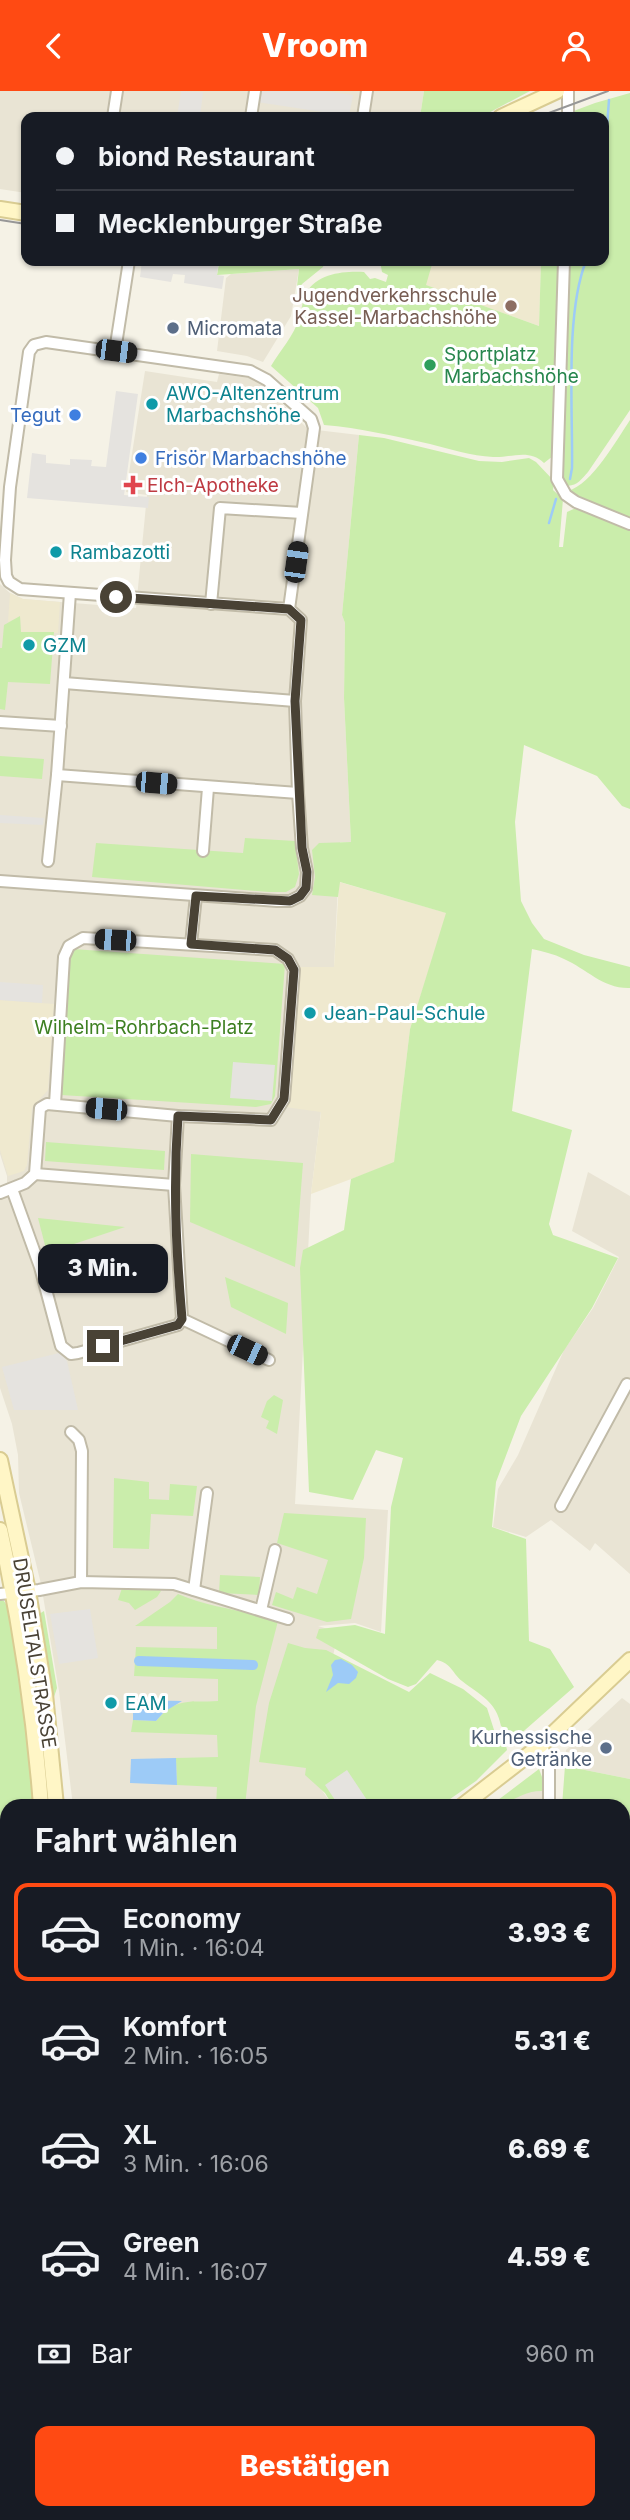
<!DOCTYPE html>
<html lang="de">
<meta charset="utf-8">
<style>
:root{--surface:#171b24;--page:#242831;--text:#f1f3f6;--muted:#9ea1a6;--line:#363941;--accent:#ff4a13}
body{margin:0;font-family:Inter,sans-serif;background:var(--page);color:var(--text);height:100vh;display:flex;flex-direction:column;font-size:26px;white-space:nowrap}
*{box-sizing:border-box;margin:0}
p{font-size:23px;color:var(--muted)}
.icon{flex:none;width:38px;height:38px;fill:none;stroke:currentColor;stroke-width:2;stroke-linecap:round;stroke-linejoin:round}
.map{position:relative;flex:1;overflow:hidden}
.side{position:absolute;left:0px;top:1708px;width:630px;height:721px;display:flex;flex-direction:column;background:var(--surface);border-radius:21px 21px 0 0;box-shadow:0 2px 5px #0004}
.side>*{flex:none}
.hud{position:absolute;left:21px;top:21px;width:588px;height:154px;border-radius:14px;box-shadow:0 2px 5px #0004;display:grid;align-content:center;height:154px;padding:0 35px;background:var(--surface)}
.end{position:absolute;width:32px;height:32px;margin:-16px;border:9px solid #494235;background:#fff;box-shadow:0 0 0 4px #fff}
.from{border-radius:50%}
.bubble{position:absolute;height:49px;border-radius:14px;background:var(--surface);box-shadow:0 2px 5px #0004;font-size:23px;font-weight:800;line-height:49px;text-align:center}
.car{position:absolute;width:21px;height:42px;margin:-21px -10px;border-radius:9px;box-shadow:0 0 5px 2px #0007;background:linear-gradient(#222 24%,#8ab4d8 0 40%,#222 0 76%,#8ab4d8 0 86%,#222 0)}
.hud b{display:flex;align-items:center;gap:24px;height:66px;font-size:26px}
.hud b+b{border-top:2px solid var(--line)}
.hud i{width:18px;height:18px;background:var(--text)}
ul{padding:0;list-style:none}
li{display:flex;align-items:center;gap:21px;height:98px;margin:0 14px 10px;padding:0 21px;border:4px solid transparent;border-radius:14px}
li div{flex:1}
li b{display:block;font-size:26px}
li em{font-style:normal;font-weight:800}
li.current{border-color:var(--accent)}
li>.icon{width:63px;height:63px;stroke-width:1.5}
h2{padding:0 35px;font-size:32px;line-height:84px}
.pay{display:flex;align-items:center;gap:18px;height:77px;padding:0 35px;font-size:26px}
.pay p{margin-inline-start:auto}
.primary-button{display:flex;gap:14px;margin-top:auto;padding:14px 35px}
.primary-button a{flex:1;height:80px;border-radius:14px;background:var(--accent);color:#fff;font-size:28px;font-weight:800;line-height:80px;text-align:center}
header{display:flex;justify-content:space-between;align-items:center;height:91px;padding:0 35px;background:var(--accent);color:#fff;font-size:32px;font-weight:800}
.map>svg:first-child{display:block}
.residential{fill:#e9e4d4}
.education{fill:#efe9cf}
.green{fill:#caedab}
.parking{fill:#e5e3df}
.water{fill:#9dcbf7}
.lines{fill:none;stroke-linecap:round;stroke-linejoin:round}
.stream{stroke:#9dcbf7;stroke-width:2.5}
.canal{stroke:#9dcbf7;stroke-width:10}
.street-casing{stroke:#c1bba8;stroke-width:14}
.secondary-casing{stroke:#d9cc92;stroke-width:18}
.street{stroke:#fff;stroke-width:10}
.secondary{stroke:#fff6c6;stroke-width:14}
.tram{stroke:#979797;stroke-width:2}
.route{stroke:#494235;stroke-width:9}
.education-dot{fill:#8d6e63;stroke:#fff;stroke-width:2.5}
.service-dot{fill:#5c6f8a;stroke:#fff;stroke-width:2.5}
.leisure-dot{fill:#2e9e5b;stroke:#fff;stroke-width:2.5}
.culture-dot{fill:#0f9aa8;stroke:#fff;stroke-width:2.5}
.shop-dot{fill:#3f7fe0;stroke:#fff;stroke-width:2.5}
.health-dot{fill:#e0444e;stroke:#fff;stroke-width:2.5}
.labels{text-anchor:middle;stroke-width:6;stroke-linejoin:round;paint-order:stroke}
.education-label{font-size:19px;fill:#785e54;stroke:#fff;text-anchor:end}
.service-label{font-size:19px;fill:#4e5e75;stroke:#fff;text-anchor:start}
.leisure-label{font-size:19px;fill:#27864d;stroke:#fff;text-anchor:start}
.culture-label{font-size:19px;fill:#0d838f;stroke:#fff;text-anchor:start}
.shop-label{font-size:19px;fill:#366cbe;stroke:#fff;text-anchor:end}
.health-label{font-size:19px;fill:#be3a42;stroke:#fff;text-anchor:start}
.park-label{font-size:19px;fill:#3e8022;stroke:#fff}
.street-label{font-size:19px;fill:#494235;stroke:#fff}
</style>
<header><svg class="icon" aria-label="back" viewBox="0 0 24 24"><path d="M15 5l-7 7 7 7"/></svg>Vroom<svg class="icon" aria-label="person" viewBox="0 0 24 24"><circle cx="12" cy="8" r="4"/><path d="M4 21q1-7 8-7t8 7"/></svg></header>
<div class="map">
<svg width="630" height="2429" viewBox="0 0 630 2429">
<rect width="100%" height="100%" fill="#f5f2e6"/>
<g class="residential">
<path d="M0 0H424L420 26H26V102L0 98Z"/>
<path d="M299 178 291 225 263 271 247 265 217 260 226 187 231 183Z"/>
<path d="M145 280 217 291 219 283 249 287 265 296 308 338 359 344 342 524 345 532 344 607 351 751H340L334 876H298L290 1006 286 1015 321 1020 311 1103 295 1413 388 1419 381 1541 355 1532 318 1535 338 1541 309 1681 333 1715H73L59 1600 41 1493 19 1402 18 1364 12 1333 0 1297V1104L7 1101V1085L0 1063V493L10 502 23 508 136 517 147 404 126 401Z"/>
<path d="M588 1081 630 1105V1483L595 1452 590 1460 551 1429 526 1446 493 1436 498 1398 518 1364 564 1259 593 1217 619 1166 572 1140Z"/>
<path d="M622 1607 630 1613V1688L565 1675 566 1659Z"/>
<path d="M531 1699 543 1700 541 1715H499Z"/>
<path d="M5 2369 9 2429H0V2371Z"/>
<path d="M59 2422H474L473 2429H61Z"/>
</g>
<g class="education">
<path d="M433 170H541L539 235 425 194Z"/>
<path d="M10 502 23 508 60 511 58 542 21 541 20 526 8 531Z"/>
<path d="M339 791 447 822 410 938 394 1072 311 1103 321 1021 285 1016 290 1006 297 876H334Z"/>
<path d="M0 909 54 913 48 999 32 1017 27 1074 24 1080 8 1085 0 1059Z"/>
</g>
<g class="green">
<path d="M424 0H530L481 26H420Z"/>
<path d="M630 2V319L588 381C581 389 575 397 564 394L561 387 566 170H604V26H571V21L595 12Z"/>
<path d="M285 170H325L323 176 302 193 296 204 299 178 217 184 219 173 256 174Z"/>
<path d="M380 170H433L426 194 539 235 541 170H561L553 365 544 372C529 357 511 367 493 366 471 365 450 358 430 353 394 345 360 337 324 334L318 317 271 275C280 260 294 244 299 228 302 219 302 210 306 202 318 182 344 180 364 181L370 188 375 187 386 191 388 184 382 181Z"/>
<path d="M630 329V430L583 412 568 400C592 393 616 350 630 329Z"/>
<path d="M359 344 384 347 479 370 502 371 529 367 536 371 554 390 553 399 563 408 559 456H563L567 421 578 416 630 437V718L622 715 597 685 524 654 515 731 521 810 532 832 544 848 584 864 630 876V897C603 898 587 878 564 868 554 863 542 860 532 858L512 1020 572 1039 549 1133 553 1144 618 1167 592 1217 521 1325 496 1391 492 1436 526 1448 529 1550 550 1558 574 1596 517 1646 501 1635C496 1610 481 1605 462 1590 453 1583 451 1572 437 1569L416 1593 408 1596 388 1588 316 1547 319 1538 355 1534 385 1543 391 1416 403 1367 376 1359 353 1409 309 1401 300 1177 303 1159 344 1139 351 1088 394 1071 410 938 446 822 340 791 338 806 312 804 315 786 312 759 319 752 351 751 344 607 345 532 342 524Z"/>
<path d="M20 525 21 541H54L50 593 8 591 5 619 0 618V557H2L4 534Z"/>
<path d="M0 665 44 668 42 688 0 685Z"/>
<path d="M245 747 295 750 299 783 295 796 286 801H269L92 786 96 752 243 762Z"/>
<path d="M73 858 285 873 275 1005 271 1013 256 1016 61 1004 69 869Z"/>
<path d="M46 1051 165 1060 164 1079 45 1070Z"/>
<path d="M191 1063 303 1072 295 1176 190 1131Z"/>
<path d="M38 1127 125 1136 47 1162Z"/>
<path d="M225 1186 288 1212 286 1243 231 1216Z"/>
<path d="M274 1304 283 1309 277 1343 266 1337 269 1330 261 1326 267 1310Z"/>
<path d="M114 1387 149 1391V1408L169 1409 170 1393 197 1395 193 1425 151 1423 149 1458 113 1457Z"/>
<path d="M284 1422 366 1427 364 1467 351 1528 327 1531 272 1514 276 1501 293 1508 297 1496 317 1503 328 1469 277 1452Z"/>
<path d="M220 1484 260 1486 259 1504 219 1502Z"/>
<path d="M123 1494 155 1495 161 1500 157 1506 135 1519 129 1512 118 1509Z"/>
<path d="M178 1503C210 1517 245 1519 278 1530L256 1615 245 1715H216L217 1696 177 1694 176 1667 218 1666 217 1644 131 1641 133 1629 156 1630C177 1605 190 1612 218 1610V1588L134 1585 136 1556 217 1558V1536L135 1535 170 1511Z"/>
<path d="M0 1509 4 1510 11 1521 22 1597 34 1715H7V1885L0 1843Z"/>
<path d="M44 1520 57 1597 54 1606 51 1605 39 1523Z"/>
<path d="M288 1552 305 1557 326 1559 409 1601 430 1582 463 1598 487 1617 495 1642 505 1650 507 1659 476 1690 440 1715H333L325 1702 305 1684 306 1677 259 1671 269 1612Z"/>
<path d="M565 1675 630 1688V2429H485L486 2422H623V1715H562Z"/>
<path d="M539 1678 542 1686 543 1700C521 1699 510 1715 490 1715Z"/>
<path d="M0 1944 7 1945V2360L0 2362V1985L5 1966 0 1960Z"/>
</g>
<g class="parking">
<path d="M181 0 203 1 200 26H177Z"/>
<path d="M259 0H326L353 4 349 25 257 11Z"/>
<path d="M142 170H181L218 175 217 184 224 185 222 198 184 192 185 184 173 183 171 191 140 186Z"/>
<path d="M116 300 138 303 124 404 149 406 148 417 27 407 32 362 46 364V372L70 374V368L92 369 91 375 106 376Z"/>
<path d="M0 724 44 727 43 734 0 732Z"/>
<path d="M0 891 43 894 42 912 0 909Z"/>
<path d="M233 971 275 974 272 1010 230 1007Z"/>
<path d="M59 1262 67 1270 78 1319H14L2 1276Z"/>
<path d="M90 1518 98 1567 59 1573 50 1523Z"/>
<path d="M347 1679 371 1715H339L325 1694Z"/>
</g>
<g class="water">
<path d="M341 1568 352 1574 358 1581 356 1587 349 1593 338 1592 326 1601 333 1584 331 1574 335 1569Z"/>
<path d="M133 1609 182 1610 164 1621 156 1630 133 1629Z"/>
<path d="M176 1667 177 1694 130 1692 131 1668Z"/>
</g>
<g class="lines">
<g class="stream">
<path d="M604 74 609 9"/>
<path d="M570 388 572 377C573 318 565 223 586 170"/>
<path d="M549 432 556 408"/>
</g>
<path class="canal" d="M139 1570 253 1574"/>
<g class="street-casing">
<g id="street">
<path d="M568 0V26"/>
<path d="M113 26 117 0"/>
<path d="M251 26 255 0"/>
<path d="M363 26 367 0"/>
<path d="M564 170 557 388 566 404 576 411 630 433"/>
<path d="M115 260 129 170"/>
<path d="M211 513 220 417 302 422"/>
<path d="M64 592 295 610"/>
<path d="M0 631 61 635"/>
<path d="M57 684 298 702"/>
<path d="M203 760 208 697"/>
<path d="M48 770 57 684 70 502"/>
<path d="M0 790 277 810H290L300 805 306 797 307 781 302 757 298 702 295 610 301 529 289 518 314 337 311 328 267 289 250 280 46 251 34 254 29 261 10 396 5 469 6 485 9 491 20 498 289 518"/>
<path d="M191 853 196 805"/>
<path d="M35 1083 174 1094"/>
<path d="M12 1098 40 1176 61 1255 71 1263 78 1262 178 1234 182 1228 174 1094 178 1025"/>
<path d="M0 1102 25 1092 35 1083 40 1017 47 1013 178 1025 271 1029 284 1008 294 879 288 868 275 859 83 847 69 855 64 866 55 1013"/>
<path d="M182 1228 269 1269"/>
<path d="M71 1341 79 1349 82 1360 81 1491"/>
<path d="M561 1415 627 1293"/>
<path d="M194 1499 207 1402"/>
<path d="M0 1503 39 1499 81 1491 174 1493 288 1528"/>
<path d="M261 1519 275 1459"/>
<path d="M541 1654 549 1671V1715"/>
<path d="M0 1874 3 1891"/>
<path d="M0 2017H5"/>
<path d="M0 2367 7 2365"/>
<path d="M246 2422V2429"/>
<path d="M109 2429 110 2422"/>
<path d="M172 2429 173 2422"/>
<path d="M345 2429 346 2422"/>
<path d="M480 2429 481 2422"/>
</g>
</g>
<g class="secondary-casing">
<g id="secondary">
<path d="M501 26 557 0"/>
<path d="M0 118 26 122"/>
<path d="M0 1369 28 1500 45 1603 56 1715"/>
<path d="M0 1439C20 1530 34 1622 41 1715"/>
<path d="M462 1715 541 1654 630 1569"/>
<path d="M0 1924 7 1922"/>
<path d="M0 1937 7 1938"/>
<path d="M29 2422 30 2429"/>
<path d="M45 2422 46 2429"/>
</g>
</g>
<use href="#street" class="street"/>
<use href="#secondary" class="secondary"/>
<g class="tram">
<path d="M538 26 608 0"/>
<path d="M0 129 26 133"/>
</g>
</g>
<g class="lines">
<path class="route" d="M103 1255 178 1234 182 1228C176 1157 173 1096 178 1025L271 1029 284 1008 294 879 288 868 275 859 191 853 196 805 290 810 300 805 306 797 307 781 302 757 295 610 301 529 289 518 116 506"/>
</g>
<circle class="education-dot" cx="511" cy="215" r="7"/>
<g class="service-dot">
<circle cx="173" cy="237" r="7"/>
<circle cx="606" cy="1657" r="7"/>
</g>
<circle class="leisure-dot" cx="430" cy="274" r="7"/>
<g class="culture-dot">
<circle cx="152" cy="313" r="7"/>
<circle cx="56" cy="461" r="7"/>
<circle cx="29" cy="554" r="7"/>
<circle cx="310" cy="922" r="7"/>
<circle cx="111" cy="1612" r="7"/>
</g>
<g class="shop-dot">
<circle cx="75" cy="324" r="7"/>
<circle cx="141" cy="367" r="7"/>
</g>
<path class="health-dot" d="M129.5 383.5h7v7h7v7h-7v7h-7v-7h-7v-7h7z"/>
<g class="labels">
<g class="education-label">
<text x="497" y="211">Jugendverkehrsschule<tspan x="497" dy="22">Kassel-Marbachshöhe</tspan></text>
</g>
<g class="service-label">
<text x="187" y="244">Micromata</text>
<text x="592" y="1653" text-anchor="end">Kurhessische<tspan x="592" dy="22">Getränke</tspan></text>
</g>
<g class="leisure-label">
<text x="444" y="270">Sportplatz<tspan x="444" dy="22">Marbachshöhe</tspan></text>
</g>
<g class="culture-label">
<text x="166" y="309">AWO-Altenzentrum<tspan x="166" dy="22">Marbachshöhe</tspan></text>
<text x="70" y="468">Rambazotti</text>
<text x="43" y="561">GZM</text>
<text x="324" y="929">Jean-Paul-Schule</text>
<text x="125" y="1619">EAM</text>
</g>
<g class="shop-label">
<text x="61" y="331">Tegut</text>
<text x="155" y="374" text-anchor="start">Frisör Marbachshöhe</text>
</g>
<g class="health-label">
<text x="147" y="401">Elch-Apotheke</text>
</g>
<g class="park-label">
<text x="144" y="943">Wilhelm-Rohrbach-Platz</text>
</g>
<g class="street-label">
<text transform="translate(35 1562) rotate(81)" y="7">DRUSELTALSTRASSE</text>
</g>
</g>
</svg>
<i class="end from" style="left:116px;top:506px"></i>
<i class="end" style="left:103px;top:1255px"></i>
<div class="bubble" style="left:38px;top:1153px;width:130px">3 Min.</div>
<i class="car" style="left:116px;top:260px;rotate:97deg"></i>
<i class="car" style="left:296px;top:471px;rotate:8deg"></i>
<i class="car" style="left:156px;top:692px;rotate:95deg"></i>
<i class="car" style="left:115px;top:849px;rotate:273deg"></i>
<i class="car" style="left:106px;top:1018px;rotate:275deg"></i>
<i class="car" style="left:247px;top:1259px;rotate:115deg"></i>
<div class="hud">
<b><i class="from"></i>biond Restaurant</b>
<b><i></i>Mecklenburger Straße</b>
</div>
<section class="side">
<h2>Fahrt wählen</h2>
<ul>
<li class="current"><svg class="icon" aria-label="car" viewBox="0 0 24 24"><path d="M5 17H2v-5l4-1 3-4h7l3 4 3 1v5h-3M9 17h6M6 11h13"/><circle cx="7" cy="17" r="2"/><circle cx="17" cy="17" r="2"/></svg><div><b>Economy</b><p>1 Min. · 16:04</p></div><em>3.93 €</em></li>
<li><svg class="icon" aria-label="car" viewBox="0 0 24 24"><path d="M5 17H2v-5l4-1 3-4h7l3 4 3 1v5h-3M9 17h6M6 11h13"/><circle cx="7" cy="17" r="2"/><circle cx="17" cy="17" r="2"/></svg><div><b>Komfort</b><p>2 Min. · 16:05</p></div><em>5.31 €</em></li>
<li><svg class="icon" aria-label="car" viewBox="0 0 24 24"><path d="M5 17H2v-5l4-1 3-4h7l3 4 3 1v5h-3M9 17h6M6 11h13"/><circle cx="7" cy="17" r="2"/><circle cx="17" cy="17" r="2"/></svg><div><b>XL</b><p>3 Min. · 16:06</p></div><em>6.69 €</em></li>
<li><svg class="icon" aria-label="car" viewBox="0 0 24 24"><path d="M5 17H2v-5l4-1 3-4h7l3 4 3 1v5h-3M9 17h6M6 11h13"/><circle cx="7" cy="17" r="2"/><circle cx="17" cy="17" r="2"/></svg><div><b>Green</b><p>4 Min. · 16:07</p></div><em>4.59 €</em></li>
</ul>
<div class="pay"><svg class="icon" aria-label="cash" viewBox="0 0 24 24"><path d="M3 7h18v10H3z"/><circle cx="12" cy="12" r="2"/></svg>Bar<p>960 m</p></div>
<div class="primary-button"><a>Bestätigen</a></div>
</section>
</div>
